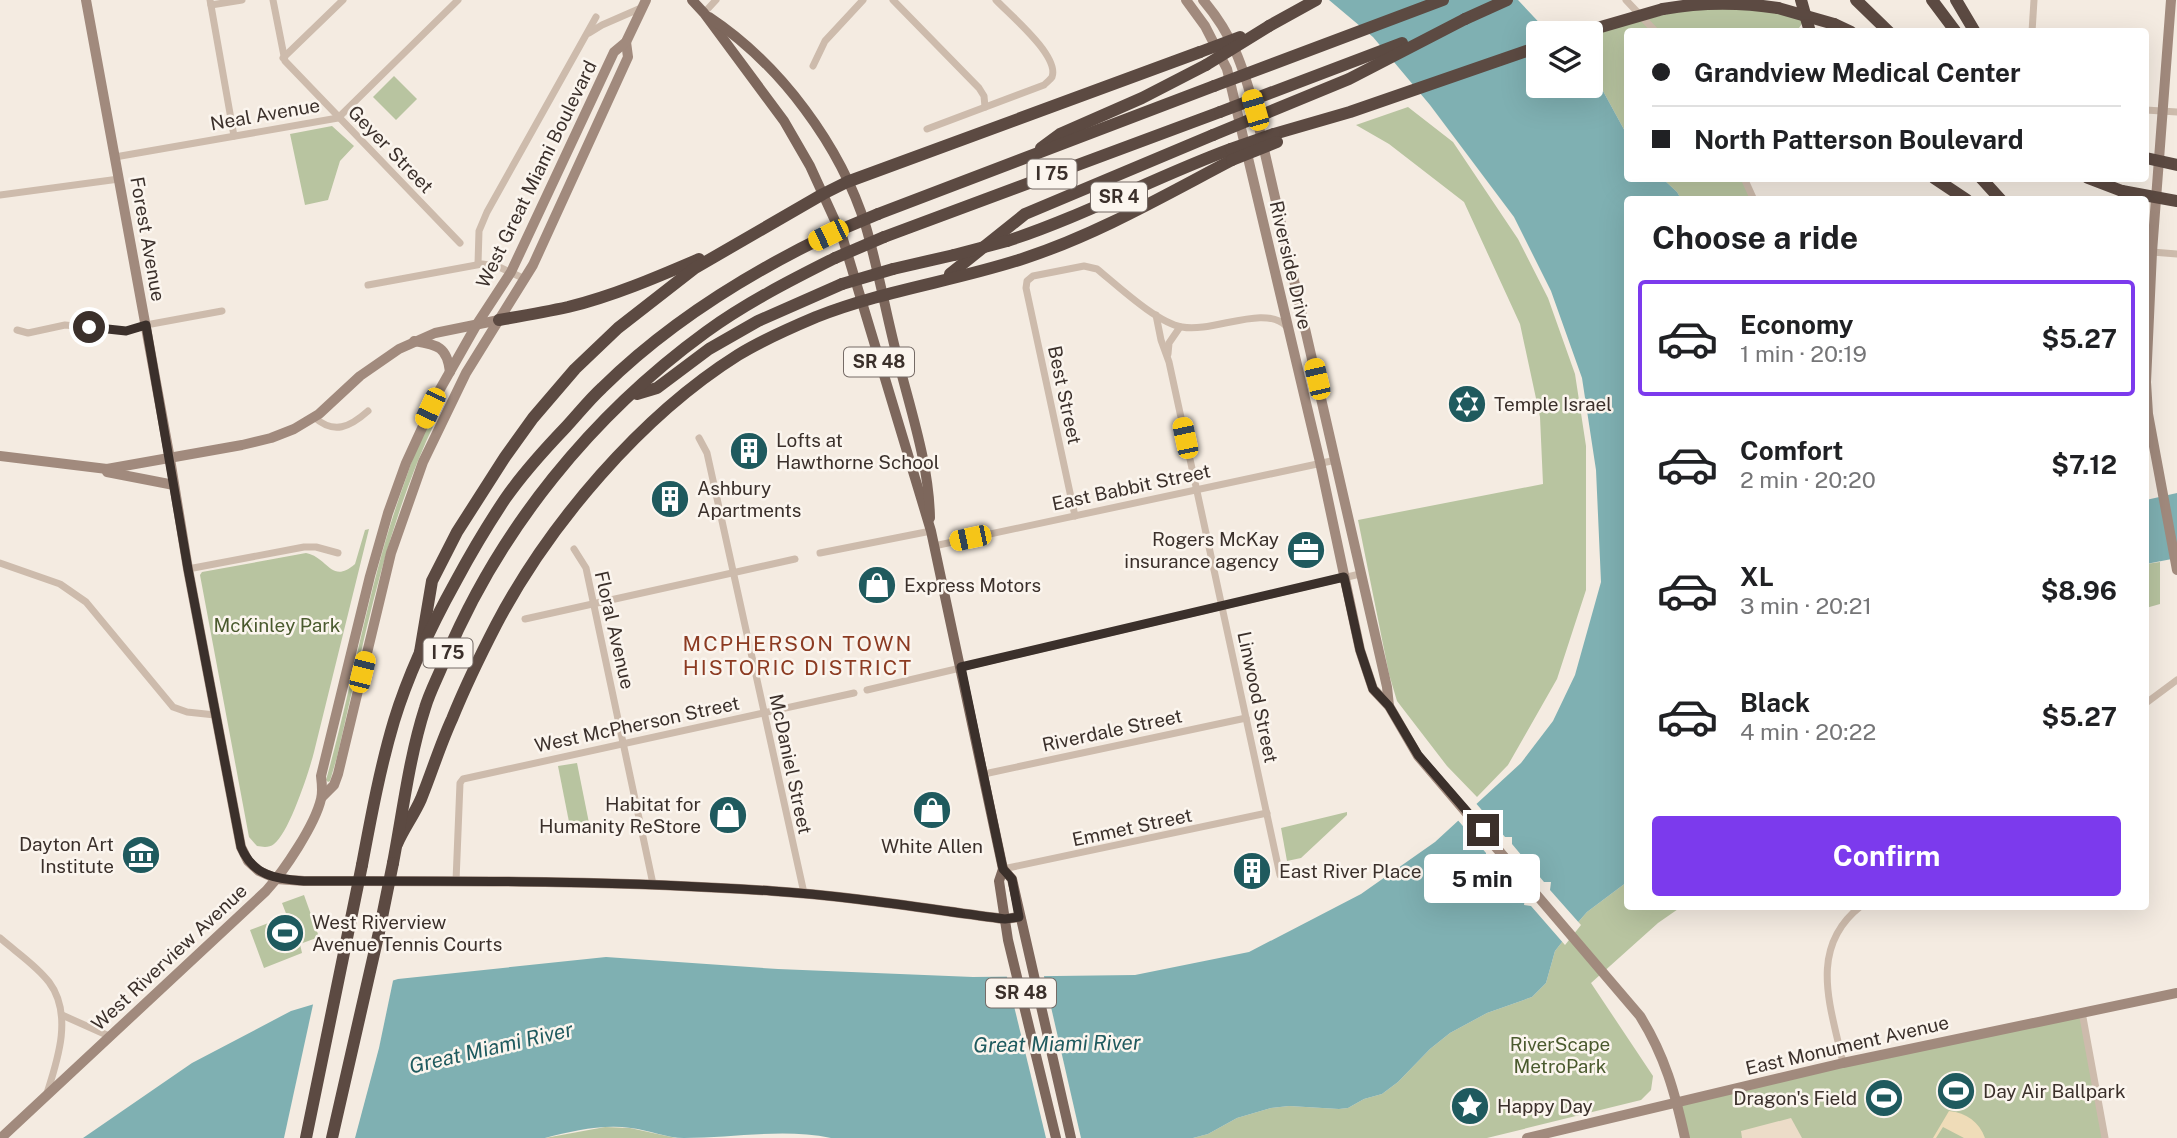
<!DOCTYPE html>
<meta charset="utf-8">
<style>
:root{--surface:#fff;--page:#f6f6f6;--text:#202124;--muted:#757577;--line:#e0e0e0;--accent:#7c3aed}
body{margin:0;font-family:"Public Sans",sans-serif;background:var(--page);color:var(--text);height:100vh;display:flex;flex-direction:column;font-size:26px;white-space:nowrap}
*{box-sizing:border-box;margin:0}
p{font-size:23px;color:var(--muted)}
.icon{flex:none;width:38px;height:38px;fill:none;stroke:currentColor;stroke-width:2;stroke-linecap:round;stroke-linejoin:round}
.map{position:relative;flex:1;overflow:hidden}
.details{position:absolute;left:1624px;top:196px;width:525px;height:714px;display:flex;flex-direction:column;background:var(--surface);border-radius:7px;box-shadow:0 7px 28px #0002}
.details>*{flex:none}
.hud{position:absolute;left:1624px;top:28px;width:525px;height:154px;border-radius:7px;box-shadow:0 7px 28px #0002;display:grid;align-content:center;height:154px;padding:0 28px;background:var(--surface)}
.buttons{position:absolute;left:1526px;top:21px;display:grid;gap:14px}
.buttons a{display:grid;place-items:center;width:77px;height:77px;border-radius:7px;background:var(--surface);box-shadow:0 7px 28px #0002;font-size:35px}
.end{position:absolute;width:32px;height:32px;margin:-16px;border:9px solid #3b302b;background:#fff;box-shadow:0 0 0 4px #fff}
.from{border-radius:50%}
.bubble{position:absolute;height:49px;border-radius:7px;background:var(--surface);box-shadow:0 7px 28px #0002;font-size:23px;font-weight:700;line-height:49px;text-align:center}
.car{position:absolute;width:21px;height:42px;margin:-21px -10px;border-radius:9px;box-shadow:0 0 5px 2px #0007;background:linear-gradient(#f5c518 24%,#345 0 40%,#f5c518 0 76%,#345 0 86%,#f5c518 0)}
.hud b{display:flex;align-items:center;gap:24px;height:66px;font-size:26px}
.hud b+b{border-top:2px solid var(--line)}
.hud i{width:18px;height:18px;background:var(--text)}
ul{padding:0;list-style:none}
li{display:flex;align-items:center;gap:21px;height:116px;margin:0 14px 10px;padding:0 14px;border:4px solid transparent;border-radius:7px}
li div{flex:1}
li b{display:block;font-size:26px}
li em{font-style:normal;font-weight:700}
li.selected{border-color:var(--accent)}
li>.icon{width:63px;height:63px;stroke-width:1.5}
h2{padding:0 28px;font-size:32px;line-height:84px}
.button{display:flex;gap:14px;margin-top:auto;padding:14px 28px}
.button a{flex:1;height:80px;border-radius:7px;background:var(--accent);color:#fff;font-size:28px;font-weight:700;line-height:80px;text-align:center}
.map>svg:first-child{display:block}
.green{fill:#b8c4a0}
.sand{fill:#efdcb8}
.plaza{fill:#ecdcc8}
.water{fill:#7fb0b2}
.pier{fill:#f4ebe1}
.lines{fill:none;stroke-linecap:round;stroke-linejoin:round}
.street{stroke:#cdbbac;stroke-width:7}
.secondary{stroke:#a18a7d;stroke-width:10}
.primary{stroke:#7d675c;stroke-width:10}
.highway{stroke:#5c4a42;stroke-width:12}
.highway-bridge{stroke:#5c4a42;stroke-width:12}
.route{stroke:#3b302b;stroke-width:9}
.labels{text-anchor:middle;stroke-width:5;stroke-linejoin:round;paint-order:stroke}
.shield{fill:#fbf5ee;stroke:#756b66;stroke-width:2}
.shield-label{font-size:18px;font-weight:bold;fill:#3b302b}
.street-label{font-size:19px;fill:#3b302b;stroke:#fbf5ee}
.poi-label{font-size:19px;fill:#3b302b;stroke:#fbf5ee;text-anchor:start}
.park-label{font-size:19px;fill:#4a5a2e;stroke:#fbf5ee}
.neighbourhood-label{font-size:21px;letter-spacing:2px;fill:#8c3b22;stroke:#fbf5ee}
.water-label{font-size:21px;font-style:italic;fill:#1f5a5e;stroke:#fbf5ee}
</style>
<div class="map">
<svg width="2177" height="1138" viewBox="0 0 2177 1138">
<rect width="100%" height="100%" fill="#f4ebe1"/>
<g class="green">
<path d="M1707 4 1808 15 1799 28 1801 31 1628 32 1627 135 1597 80 1591 73V33Z"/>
<path d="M394 76 417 99 396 120 373 97Z"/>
<path d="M1408 107 1453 142 1518 239 1548 298 1575 374 1586 446V590L1557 679 1508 765 1477 797 1447 766 1397 701 1389 674 1358 520 1543 484 1540 417 1520 324 1464 202 1389 144 1356 125Z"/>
<path d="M332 126 354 146 340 161 328 200 305 205 290 134Z"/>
<path d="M1663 179H1744L1754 199H1681L1677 192Z"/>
<path d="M434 416 437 418C385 525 364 642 337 757L330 781 328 782 326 780C354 681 369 580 404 484 412 462 420 433 434 416Z"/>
<path d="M369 529 314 752C309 772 289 833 274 844 269 848 263 847 257 846L249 837 200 575 202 572 306 553C328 557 331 585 355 564L365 530Z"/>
<path d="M2160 562V604L2146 608V564Z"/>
<path d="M577 763 589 823 570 827 558 766Z"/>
<path d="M1347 812V815L1301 858 1287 861 1281 828Z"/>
<path d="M1627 882 1628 906 1681 907 1658 923 1591 983 1653 1076 1651 1090 1641 1100 1487 1138H1193L1208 1134 1237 1118 1271 1108 1289 1106 1339 1109 1348 1108 1364 1099 1382 1094 1398 1082 1430 1049 1450 1033 1487 1013 1532 997 1546 983 1555 951 1573 928 1587 912Z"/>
<path d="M304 895 319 937 300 944 302 953 264 968 250 930 287 916 282 903Z"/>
<path d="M2082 1012 2105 1138H1684L1676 1102Z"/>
<path d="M605 1127 630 1128 676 1138H545Z"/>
</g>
<path class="sand" d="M1949 1111C1967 1113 1979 1122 1985 1138H1964L1943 1127 1936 1138H1933Z"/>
<path class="plaza" d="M1791 1118 1802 1138H1742L1741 1131Z"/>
<g class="water">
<path d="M1329 0H1518L1549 33H1538V86H1591V74L1597 80 1627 135 1628 178 1663 179 1677 192 1681 199 1628 200 1627 882 1587 912 1573 928 1555 951 1546 983 1532 997 1487 1013 1450 1033 1430 1049 1398 1082 1382 1094 1364 1099 1348 1108 1339 1109 1289 1106 1271 1108 1237 1118 1208 1134 1193 1138H831C783 1128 733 1138 684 1138 666 1138 649 1130 631 1128 602 1124 573 1131 545 1138H83L192 1063 291 1011 398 979 606 957 778 969 973 977 1135 975 1249 952 1361 894 1435 842 1521 763 1553 721 1575 675 1601 582 1596 470 1582 378 1551 291 1514 217 1430 105 1373 37Z"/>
<path d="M2177 493V558L2146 564V500Z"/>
</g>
<g class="pier">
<path d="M1474 801 1505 837H1512V844L1544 882H1551L1550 890 1581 925 1565 945 1531 906 1524 905 1525 898 1493 861 1486 860V853L1456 818Z"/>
<path d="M1043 972 1081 1138H1046L1006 973Z"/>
<path d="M394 976 379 1048 355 1138H284L314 1000Z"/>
</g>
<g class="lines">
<g class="street">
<path d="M210 0 234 136"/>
<path d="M273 0 285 61 460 243"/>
<path d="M893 0 979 88 984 96 985 107"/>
<path d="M1626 0 1656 32"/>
<path d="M211 5 242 0"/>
<path d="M704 13 716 0"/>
<path d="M2032 32 2034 0"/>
<path d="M589 33 602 25 641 8"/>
<path d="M283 58 343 0"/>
<path d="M813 66 825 41 863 0"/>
<path d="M2146 110 2177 112"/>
<path d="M927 129 1044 85C1046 83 1051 79 1052 77 1060 56 1009 14 996 0"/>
<path d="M115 157 338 118 458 0"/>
<path d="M1744 178 1754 200"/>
<path d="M0 195 119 179"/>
<path d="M2152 252 2177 254"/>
<path d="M478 264 479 231 487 212 596 17"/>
<path d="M368 285 482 264 497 266 525 279"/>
<path d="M1156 315 1161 340 1169 362 1280 875"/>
<path d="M17 330 28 333 65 325 126 331 146 325 222 311"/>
<path d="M1168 354 1169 343 1180 327"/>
<path d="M314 417C334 435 350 427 368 411"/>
<path d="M699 438 707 453 804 893"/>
<path d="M1075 516 1026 288 1027 281 1033 276 1084 266 1097 269C1118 286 1157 323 1182 327 1213 333 1264 304 1286 326"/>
<path d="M934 546 1336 460"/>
<path d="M574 549 586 568 653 884"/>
<path d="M820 553 931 531"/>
<path d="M0 563 60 584 86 602 173 707 187 712 215 715"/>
<path d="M188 569 304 547H316L338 553"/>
<path d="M525 619 795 559"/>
<path d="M867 690 1360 574"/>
<path d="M2146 703 2177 680"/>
<path d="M984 774 1246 718"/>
<path d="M1003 869 1267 813"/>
<path d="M456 881 460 783 463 779 854 693"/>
<path d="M0 938C16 952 36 965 49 982 73 1014 58 1059 47 1093"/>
<path d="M2082 1012 2105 1138"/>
<path d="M62 1015 109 1036"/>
<path d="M1843 1063C1831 1007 1807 948 1861 906"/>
</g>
<g class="secondary">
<path d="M86 0 170 459 188 569 241 847 248 861 259 871 277 879 304 881C460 881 616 880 772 891 850 896 928 909 1005 919L1019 917"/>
<path d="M1186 0 1205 26 1227 69 1320 462 1360 650 1373 689 1389 706 1418 756 1640 1016C1665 1056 1675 1093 1685 1138"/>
<path d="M1203 0C1233 35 1243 67 1255 110L1387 687 1389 706"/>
<path d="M2171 0 2152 252 2146 382 2148 414 2177 570"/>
<path d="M414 341C437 345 447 346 450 372"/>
<path d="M0 456 107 469 242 445 271 438 294 429 319 414 360 376 399 349 435 333 499 320"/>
<path d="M107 472 174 485"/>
<path d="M322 797 334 785 338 774 391 553 423 462 466 373 533 265 628 57 626 42"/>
<path d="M1 1138 266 891C284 871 315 825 321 799 323 792 322 784 321 776L370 576 388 513 406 463 439 391 477 324 511 272 614 52 626 42 646 0"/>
<path d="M1527 1138 1843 1063 2177 993"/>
</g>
<g class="primary">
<path d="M692 0 704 13 784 121 810 166 842 236 931 531 1003 869 999 881 1008 940 1056 1138"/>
<path d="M709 17C780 64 841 146 866 227 878 268 886 314 897 356 910 409 929 463 930 518"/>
<path d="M1003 869 1012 879 1071 1138"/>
</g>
<g class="highway">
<path d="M1801 0 1810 32"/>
<path d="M1856 0 1889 32"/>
<path d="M1932 0 1956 32"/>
<path d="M1956 0 1975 32"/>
<path d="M1663 9C1702 2 1739 2 1778 8"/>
<path d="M1465 19 1507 0"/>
<path d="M1834 24 1851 32"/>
<path d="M1269 26 1316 0"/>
<path d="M1274 134 1350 112 1538 47"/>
<path d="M1041 148 1060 134 1142 98 1206 65"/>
<path d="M1934 178 1967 200"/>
<path d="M1981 178 2001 200"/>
<path d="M2088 178 2122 191"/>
<path d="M878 214 1214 86"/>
<path d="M884 237 1220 112"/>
<path d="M1007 241C1084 216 1155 177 1231 149"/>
<path d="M893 269 954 255"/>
<path d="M950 274 1025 214 1213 135"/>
<path d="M499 320C522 316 545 312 568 307 613 296 657 277 699 259"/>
<path d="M637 394 657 388 709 349 758 321 842 284"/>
<path d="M420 652 432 581 457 532 505 457 533 418 575 369 618 328 695 268 823 194 847 182 1200 52"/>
<path d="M397 844C404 828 414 815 421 799 432 772 440 745 452 719 465 687 480 656 496 625 549 524 641 416 738 355 762 340 790 328 816 317 884 290 956 281 1025 258 1098 234 1165 195 1232 160"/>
<path d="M393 863C403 811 409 758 425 708 430 691 439 675 445 659 500 528 592 415 706 332 746 303 791 280 835 258"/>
<path d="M362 865C371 817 380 768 394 721 409 672 431 626 456 581 471 553 487 526 505 499 523 473 544 450 566 427 578 414 589 400 602 388 668 323 745 275 828 235"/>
<path d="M332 1138 379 932"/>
</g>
<g class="highway-bridge">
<path d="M1778 8 1834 24"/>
<path d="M1580 33 1663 9"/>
<path d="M1200 52 1240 37"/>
<path d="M1206 65 1269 26"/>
<path d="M1214 86 1443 0"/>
<path d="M1220 112 1402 43"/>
<path d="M1213 135 1349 79 1465 19"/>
<path d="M1231 149 1274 134"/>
<path d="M2146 158 2177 165"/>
<path d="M1232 160 1277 142"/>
<path d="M2122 191 2177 201"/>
<path d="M828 235 878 214"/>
<path d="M954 255 1007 241"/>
<path d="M835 258 884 237"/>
<path d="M842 284 893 269"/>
<path d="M379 932 393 863"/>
<path d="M306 1138 362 865"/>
</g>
</g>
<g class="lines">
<path class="route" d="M89 327 126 331 146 325 188 569 241 847C253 876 276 879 304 881 460 881 616 880 772 891 850 896 928 909 1005 919L1019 917 1012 879 1003 869 961 667 1344 577 1360 650 1373 689 1389 706 1418 755 1483 830"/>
</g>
<defs>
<g id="synagogue-disc" transform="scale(2.0125)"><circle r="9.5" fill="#1f5a5e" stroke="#fbf5ee"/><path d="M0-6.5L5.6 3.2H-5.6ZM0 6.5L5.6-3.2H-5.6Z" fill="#fff"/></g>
<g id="building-disc" transform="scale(2.0125)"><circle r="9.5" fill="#1f5a5e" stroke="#fbf5ee"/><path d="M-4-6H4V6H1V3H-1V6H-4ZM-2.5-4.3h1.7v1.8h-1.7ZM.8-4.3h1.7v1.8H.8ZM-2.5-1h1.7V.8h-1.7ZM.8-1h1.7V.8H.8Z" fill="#fff"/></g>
<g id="office-disc" transform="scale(2.0125)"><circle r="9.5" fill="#1f5a5e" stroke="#fbf5ee"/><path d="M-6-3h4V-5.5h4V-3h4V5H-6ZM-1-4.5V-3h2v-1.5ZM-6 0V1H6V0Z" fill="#fff"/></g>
<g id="shop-disc" transform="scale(2.0125)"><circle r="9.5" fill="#1f5a5e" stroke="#fbf5ee"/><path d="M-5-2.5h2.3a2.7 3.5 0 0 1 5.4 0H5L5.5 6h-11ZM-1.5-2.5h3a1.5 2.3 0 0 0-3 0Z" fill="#fff"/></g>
<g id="museum-disc" transform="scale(2.0125)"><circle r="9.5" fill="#1f5a5e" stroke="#fbf5ee"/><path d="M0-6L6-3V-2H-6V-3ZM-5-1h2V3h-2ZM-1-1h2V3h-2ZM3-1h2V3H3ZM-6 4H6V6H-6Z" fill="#fff"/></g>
<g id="stadium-disc" transform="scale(2.0125)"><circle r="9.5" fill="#1f5a5e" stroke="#fbf5ee"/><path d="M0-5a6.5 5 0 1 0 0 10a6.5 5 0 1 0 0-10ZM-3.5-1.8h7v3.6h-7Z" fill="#fff"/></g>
<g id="sight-disc" transform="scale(2.0125)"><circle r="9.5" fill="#1f5a5e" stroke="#fbf5ee"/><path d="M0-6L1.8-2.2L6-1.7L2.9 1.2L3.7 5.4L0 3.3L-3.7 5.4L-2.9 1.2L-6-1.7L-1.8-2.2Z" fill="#fff"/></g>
</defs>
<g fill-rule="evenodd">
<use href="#synagogue-disc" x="1467" y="404"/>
<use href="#building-disc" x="749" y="451"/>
<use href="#building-disc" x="670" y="499"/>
<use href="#office-disc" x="1306" y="550"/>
<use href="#shop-disc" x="877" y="585"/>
<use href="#shop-disc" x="932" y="810"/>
<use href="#shop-disc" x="728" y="815"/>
<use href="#museum-disc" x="141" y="855"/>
<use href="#building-disc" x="1252" y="871"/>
<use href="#stadium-disc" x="285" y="933"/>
<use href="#stadium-disc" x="1956" y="1091"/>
<use href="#stadium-disc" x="1884" y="1098"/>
<use href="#sight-disc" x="1470" y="1106"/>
</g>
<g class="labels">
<g class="shield">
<rect x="1027.5" y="159.5" width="49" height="29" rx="5"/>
<rect x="1091" y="182.5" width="56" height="29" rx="5"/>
<rect x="844" y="347.5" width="70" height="29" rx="5"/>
<rect x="423.5" y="638.5" width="49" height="29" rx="5"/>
<rect x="986" y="978.5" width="70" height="29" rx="5"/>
</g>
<g class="shield-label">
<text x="1052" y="180">I 75</text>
<text x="1119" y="203">SR 4</text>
<text x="879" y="368">SR 48</text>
<text x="448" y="659">I 75</text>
<text x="1021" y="999">SR 48</text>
</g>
<g class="street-label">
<text transform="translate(265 114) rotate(-10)" y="7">Neal Avenue</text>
<text transform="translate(391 149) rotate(46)" y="7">Geyer Street</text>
<text transform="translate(536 174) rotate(-64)" y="7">West Great Miami Boulevard</text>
<text transform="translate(148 239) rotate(80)" y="7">Forest Avenue</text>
<text transform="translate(1291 265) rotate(77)" y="7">Riverside Drive</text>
<text transform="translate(1065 395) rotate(78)" y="7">Best Street</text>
<text transform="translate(1131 487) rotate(-12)" y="7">East Babbit Street</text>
<text transform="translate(615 630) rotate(77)" y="7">Floral Avenue</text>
<text transform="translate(1258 697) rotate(78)" y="7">Linwood Street</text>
<text transform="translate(637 724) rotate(-12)" y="7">West McPherson Street</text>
<text transform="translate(1112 730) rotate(-12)" y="7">Riverdale Street</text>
<text transform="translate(791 764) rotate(78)" y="7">McDaniel Street</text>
<text transform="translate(1132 827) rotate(-12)" y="7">Emmet Street</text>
<text transform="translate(169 957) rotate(-43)" y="7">West Riverview Avenue</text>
<text transform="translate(1847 1045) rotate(-13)" y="7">East Monument Avenue</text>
</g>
<g class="poi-label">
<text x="1494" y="411">Temple Israel</text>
<text x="776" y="447">Lofts at<tspan x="776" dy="22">Hawthorne School</tspan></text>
<text x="697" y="495">Ashbury<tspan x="697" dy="22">Apartments</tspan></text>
<text x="1279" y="546" text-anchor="end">Rogers McKay<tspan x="1279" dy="22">insurance agency</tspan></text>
<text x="904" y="592">Express Motors</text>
<text x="701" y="811" text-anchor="end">Habitat for<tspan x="701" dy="22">Humanity ReStore</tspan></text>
<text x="114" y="851" text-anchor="end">Dayton Art<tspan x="114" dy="22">Institute</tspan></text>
<text x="932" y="853" text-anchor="middle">White Allen</text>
<text x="1279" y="878">East River Place</text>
<text x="312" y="929">West Riverview<tspan x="312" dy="22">Avenue Tennis Courts</tspan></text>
<text x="1983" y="1098">Day Air Ballpark</text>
<text x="1857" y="1105" text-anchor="end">Dragon's Field</text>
<text x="1497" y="1113">Happy Day</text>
</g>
<g class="park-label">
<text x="277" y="632">McKinley Park</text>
<text x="1560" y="1051">RiverScape<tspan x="1560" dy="22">MetroPark</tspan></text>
</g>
<g class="neighbourhood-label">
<text x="798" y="651">MCPHERSON TOWN<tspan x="798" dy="24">HISTORIC DISTRICT</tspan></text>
</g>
<g class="water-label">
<text transform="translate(1057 1044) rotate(-1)" y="7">Great Miami River</text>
<text transform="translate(491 1048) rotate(-13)" y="7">Great Miami River</text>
</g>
</g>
</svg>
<div class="buttons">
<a><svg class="icon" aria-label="layers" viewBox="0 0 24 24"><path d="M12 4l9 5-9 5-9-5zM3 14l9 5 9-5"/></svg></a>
</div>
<i class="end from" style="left:89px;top:327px"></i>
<i class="end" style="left:1483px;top:830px"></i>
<div class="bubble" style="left:1424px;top:854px;width:116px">5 min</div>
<i class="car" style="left:1255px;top:110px;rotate:344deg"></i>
<i class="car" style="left:828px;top:235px;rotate:244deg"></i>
<i class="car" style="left:1317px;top:379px;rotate:347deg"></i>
<i class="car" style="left:430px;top:408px;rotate:205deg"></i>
<i class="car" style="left:1185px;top:438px;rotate:348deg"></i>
<i class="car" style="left:970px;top:538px;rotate:258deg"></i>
<i class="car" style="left:362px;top:672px;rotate:14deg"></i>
<div class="hud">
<b><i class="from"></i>Grandview Medical Center</b>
<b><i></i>North Patterson Boulevard</b>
</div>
<section class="details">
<h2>Choose a ride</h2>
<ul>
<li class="selected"><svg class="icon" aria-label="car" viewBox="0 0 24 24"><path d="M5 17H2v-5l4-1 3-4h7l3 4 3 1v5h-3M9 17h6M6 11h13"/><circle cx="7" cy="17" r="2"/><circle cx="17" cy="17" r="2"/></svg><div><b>Economy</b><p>1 min · 20:19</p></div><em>$5.27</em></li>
<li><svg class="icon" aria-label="car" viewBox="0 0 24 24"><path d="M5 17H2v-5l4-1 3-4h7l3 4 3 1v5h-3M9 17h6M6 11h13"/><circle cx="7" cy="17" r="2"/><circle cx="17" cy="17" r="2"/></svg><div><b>Comfort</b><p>2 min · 20:20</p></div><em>$7.12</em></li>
<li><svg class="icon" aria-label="car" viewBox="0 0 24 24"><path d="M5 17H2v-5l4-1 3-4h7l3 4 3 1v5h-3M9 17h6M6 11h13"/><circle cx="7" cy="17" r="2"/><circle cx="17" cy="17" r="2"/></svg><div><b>XL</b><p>3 min · 20:21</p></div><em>$8.96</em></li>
<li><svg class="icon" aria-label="car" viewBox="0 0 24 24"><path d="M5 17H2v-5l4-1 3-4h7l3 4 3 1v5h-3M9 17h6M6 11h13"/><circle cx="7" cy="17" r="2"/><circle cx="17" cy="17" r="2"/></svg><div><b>Black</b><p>4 min · 20:22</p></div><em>$5.27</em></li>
</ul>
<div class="button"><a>Confirm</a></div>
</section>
</div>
